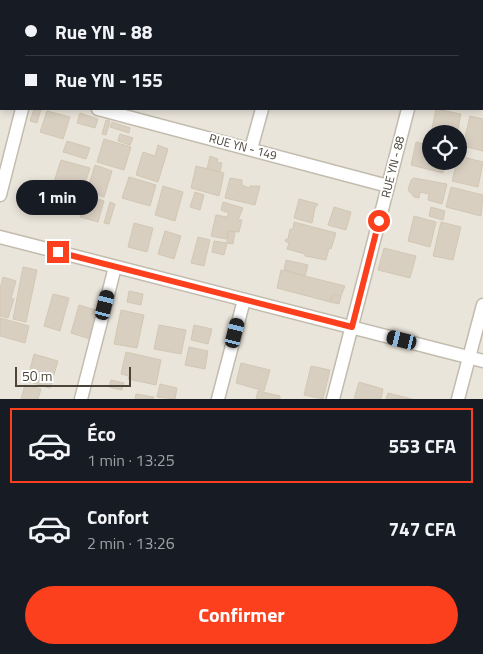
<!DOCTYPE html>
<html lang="fr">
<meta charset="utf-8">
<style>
:root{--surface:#171b24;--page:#20242c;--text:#f1f3f6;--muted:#9ea1a6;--line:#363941;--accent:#fc3f1d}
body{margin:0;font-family:"Titillium Web",sans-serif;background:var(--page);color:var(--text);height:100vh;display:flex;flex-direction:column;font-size:19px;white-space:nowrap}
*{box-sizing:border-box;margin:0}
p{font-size:16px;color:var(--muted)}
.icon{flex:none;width:28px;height:28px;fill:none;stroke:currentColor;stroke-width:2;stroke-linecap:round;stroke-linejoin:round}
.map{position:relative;height:399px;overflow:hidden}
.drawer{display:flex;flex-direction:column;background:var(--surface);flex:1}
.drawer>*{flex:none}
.banner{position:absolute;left:0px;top:0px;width:484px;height:110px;box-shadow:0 2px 8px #0003;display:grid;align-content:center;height:110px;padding:0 25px;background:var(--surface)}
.tools{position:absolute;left:422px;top:125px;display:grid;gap:10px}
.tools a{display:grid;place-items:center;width:45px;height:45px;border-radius:50%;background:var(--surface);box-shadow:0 2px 8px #0003;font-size:25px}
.scale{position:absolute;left:15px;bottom:12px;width:116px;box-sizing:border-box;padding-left:5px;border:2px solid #4b4439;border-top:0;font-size:14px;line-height:18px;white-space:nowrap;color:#4b4439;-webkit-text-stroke:4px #fff;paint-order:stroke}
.end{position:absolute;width:22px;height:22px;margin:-11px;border:6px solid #fc3f1d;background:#fff;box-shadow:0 0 0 2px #fff}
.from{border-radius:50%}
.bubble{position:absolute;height:35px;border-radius:18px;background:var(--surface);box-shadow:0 2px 8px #0003;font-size:16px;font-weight:700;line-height:35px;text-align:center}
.car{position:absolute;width:15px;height:30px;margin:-15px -8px;border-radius:6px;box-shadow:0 0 4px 1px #0007;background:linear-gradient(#222 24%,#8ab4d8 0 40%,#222 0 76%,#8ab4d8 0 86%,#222 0)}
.banner b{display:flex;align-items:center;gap:18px;height:48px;font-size:19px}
.banner b+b{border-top:1px solid var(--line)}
.banner i{width:12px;height:12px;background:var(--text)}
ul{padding:9px 0 0;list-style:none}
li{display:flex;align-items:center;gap:15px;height:75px;margin:0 10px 8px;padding:0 15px;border:2px solid transparent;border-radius:0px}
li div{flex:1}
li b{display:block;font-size:19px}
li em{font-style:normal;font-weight:700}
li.active{border-color:var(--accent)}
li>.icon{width:45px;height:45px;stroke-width:1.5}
.action{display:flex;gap:10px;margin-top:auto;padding:10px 25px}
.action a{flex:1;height:58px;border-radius:30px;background:var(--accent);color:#fff;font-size:20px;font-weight:700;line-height:58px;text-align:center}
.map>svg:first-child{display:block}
.residential{fill:#eae5da;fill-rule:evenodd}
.building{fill:#d8cfc1;stroke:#d3c7b4}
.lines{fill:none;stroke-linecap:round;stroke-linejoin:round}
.street-casing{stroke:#c2bbae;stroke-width:15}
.street{stroke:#fff;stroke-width:12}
.route{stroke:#fc3f1d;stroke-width:6}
.labels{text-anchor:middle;stroke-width:4;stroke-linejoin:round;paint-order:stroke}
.street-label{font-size:12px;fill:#4b4439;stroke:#fff}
</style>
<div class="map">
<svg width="483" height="399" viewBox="0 0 483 399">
<rect width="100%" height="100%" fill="#f6f3ec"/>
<path class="residential" d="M0 0H483V399H0ZM1 1H482V109H1ZM431 134H459V161H431Z"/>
<g class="building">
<path d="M34 109H41L37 123 30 121Z"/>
<path d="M436 109 461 114 457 134 431 133Z"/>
<path d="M47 111 70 117 63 139 40 132Z"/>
<path d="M80 113 98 119 95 128 77 123Z"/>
<path d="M470 116 483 119V151L463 146Z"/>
<path d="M106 120 110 121 106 135 102 134Z"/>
<path d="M112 122 130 128 129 133 110 127Z"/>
<path d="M120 134 133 138 130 145 118 141Z"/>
<path d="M104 139 131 147 124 170 97 162Z"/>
<path d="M67 141 90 148 86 159 63 152Z"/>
<path d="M416 142 431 146V161H445L443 173 411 165Z"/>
<path d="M158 145 168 149 158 182 136 175 143 152 155 156Z"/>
<path d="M210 156 218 159 217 162 222 163 220 172 207 169Z"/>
<path d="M459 156 483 162 478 187 452 181 457 161H459Z"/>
<path d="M61 160 90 168 82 193 53 185Z"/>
<path d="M95 165 112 171 104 197 87 191Z"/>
<path d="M196 166 224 173 219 196 191 188Z"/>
<path d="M129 177 156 185 150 206 122 198Z"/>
<path d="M230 178 242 180V185L249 188 250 186H260L255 205 225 198Z"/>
<path d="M414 178 447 184 442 204 428 200 429 194 420 192 419 198 414 197 408 190 411 180Z"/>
<path d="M163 186 183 192 175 221 155 215Z"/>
<path d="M451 187 483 195 481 216 446 207Z"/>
<path d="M67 189 82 193 79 203 64 198Z"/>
<path d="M195 192 204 195 200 210 190 207Z"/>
<path d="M87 196 104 201 98 222 80 217Z"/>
<path d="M299 199 318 204 315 208 312 223 294 218Z"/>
<path d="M110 202 115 204 109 224 104 223Z"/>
<path d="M223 202 243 208 238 220H242L239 232 228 231 226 239 211 236 216 215 227 217 229 213 221 210Z"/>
<path d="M334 207 351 212 346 230 328 225Z"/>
<path d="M431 207 445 211 443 220 429 216Z"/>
<path d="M414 216 436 222 430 247 408 241Z"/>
<path d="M294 222 336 233 331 249 329 248 326 260 305 256V254L287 249 289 243 285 241 286 239H288L290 229H293Z"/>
<path d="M441 222 461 227 453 260 433 256Z"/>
<path d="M134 223 153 228 147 252 128 247Z"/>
<path d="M165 231 181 236 174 259 158 254Z"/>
<path d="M228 231 235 232 233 244 227 243Z"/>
<path d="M198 237 210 240 204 266 191 263Z"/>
<path d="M214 241 227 243 224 255 212 252Z"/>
<path d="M384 248 416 256 410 278 378 270Z"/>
<path d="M286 260 308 265 305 276 284 270Z"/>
<path d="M23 267 37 270 26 322 13 319Z"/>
<path d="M281 270 345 286 341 296 333 294 330 302 277 288Z"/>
<path d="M3 277 16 281 11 298 14 299 8 318 0 316V289Z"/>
<path d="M129 291 143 294 141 305 127 302Z"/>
<path d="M53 294 69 298 60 331 44 326Z"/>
<path d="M333 294 341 296 339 304 330 302Z"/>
<path d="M79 305 99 311 90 339 71 333Z"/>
<path d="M121 310 144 315 137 348 114 344Z"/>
<path d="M0 318 29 326 25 343 0 336Z"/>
<path d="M159 325 186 330 181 354 154 349Z"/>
<path d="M194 325 212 329 208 344 191 340Z"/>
<path d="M189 347 208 351 205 369 185 365Z"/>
<path d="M126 352 161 360 156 385 128 379 129 376 121 374Z"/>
<path d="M34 354 58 361 50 388 27 381Z"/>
<path d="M241 363 270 370 264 391 236 383Z"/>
<path d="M311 366 330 370 323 399 304 395Z"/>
<path d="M111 380 124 383 122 390 109 387Z"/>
<path d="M359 382 383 389 381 399H354Z"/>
<path d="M160 384 177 388 175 399 157 397Z"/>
<path d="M25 385 41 389 38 399H21Z"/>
<path d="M258 391 280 396V399H256Z"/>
<path d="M388 393 412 399H386Z"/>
<path d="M136 394 154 397 153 399H135Z"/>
</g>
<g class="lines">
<g class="street-casing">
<g id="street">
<path d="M124 0 129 1"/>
<path d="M51 1V0"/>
<path d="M292 1V0"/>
<path d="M435 1V0"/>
<path d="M98 109 388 186"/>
<path d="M251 149 262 109"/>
<path d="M0 195 22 109"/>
<path d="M0 237 483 361"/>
<path d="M81 399 115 267"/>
<path d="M218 399 244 300"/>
<path d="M333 399 408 109"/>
<path d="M458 399 483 305"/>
</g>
</g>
<use href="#street" class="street"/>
</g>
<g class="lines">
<path class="route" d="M58 252 352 327 379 221"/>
</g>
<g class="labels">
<g class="street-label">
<text transform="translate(243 147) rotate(15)" y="4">RUE YN - 149</text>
<text transform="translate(393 167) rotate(-76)" y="4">RUE YN - 88</text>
</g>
</g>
</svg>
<div class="tools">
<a><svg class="icon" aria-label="locate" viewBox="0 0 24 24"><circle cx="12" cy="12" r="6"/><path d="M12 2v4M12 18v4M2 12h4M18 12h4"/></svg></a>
</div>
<div class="scale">50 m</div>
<i class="end from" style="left:379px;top:221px"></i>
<i class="end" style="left:58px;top:252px"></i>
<div class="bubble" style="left:16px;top:180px;width:82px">1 min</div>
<i class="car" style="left:105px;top:305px;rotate:14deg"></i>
<i class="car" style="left:235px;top:333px;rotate:14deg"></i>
<i class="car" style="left:402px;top:340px;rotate:284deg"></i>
<div class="banner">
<b><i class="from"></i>Rue YN - 88</b>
<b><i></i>Rue YN - 155</b>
</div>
</div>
<section class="drawer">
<ul>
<li class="active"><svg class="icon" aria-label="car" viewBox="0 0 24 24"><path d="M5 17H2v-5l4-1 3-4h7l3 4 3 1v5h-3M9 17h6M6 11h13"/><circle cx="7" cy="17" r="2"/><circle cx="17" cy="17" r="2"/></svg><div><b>Éco</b><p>1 min · 13:25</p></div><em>553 CFA</em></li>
<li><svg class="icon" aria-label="car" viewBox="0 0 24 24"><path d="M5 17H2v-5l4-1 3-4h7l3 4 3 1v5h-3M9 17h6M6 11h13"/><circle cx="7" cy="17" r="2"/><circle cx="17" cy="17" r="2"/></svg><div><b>Confort</b><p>2 min · 13:26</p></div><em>747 CFA</em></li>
</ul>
<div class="action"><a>Confirmer</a></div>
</section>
